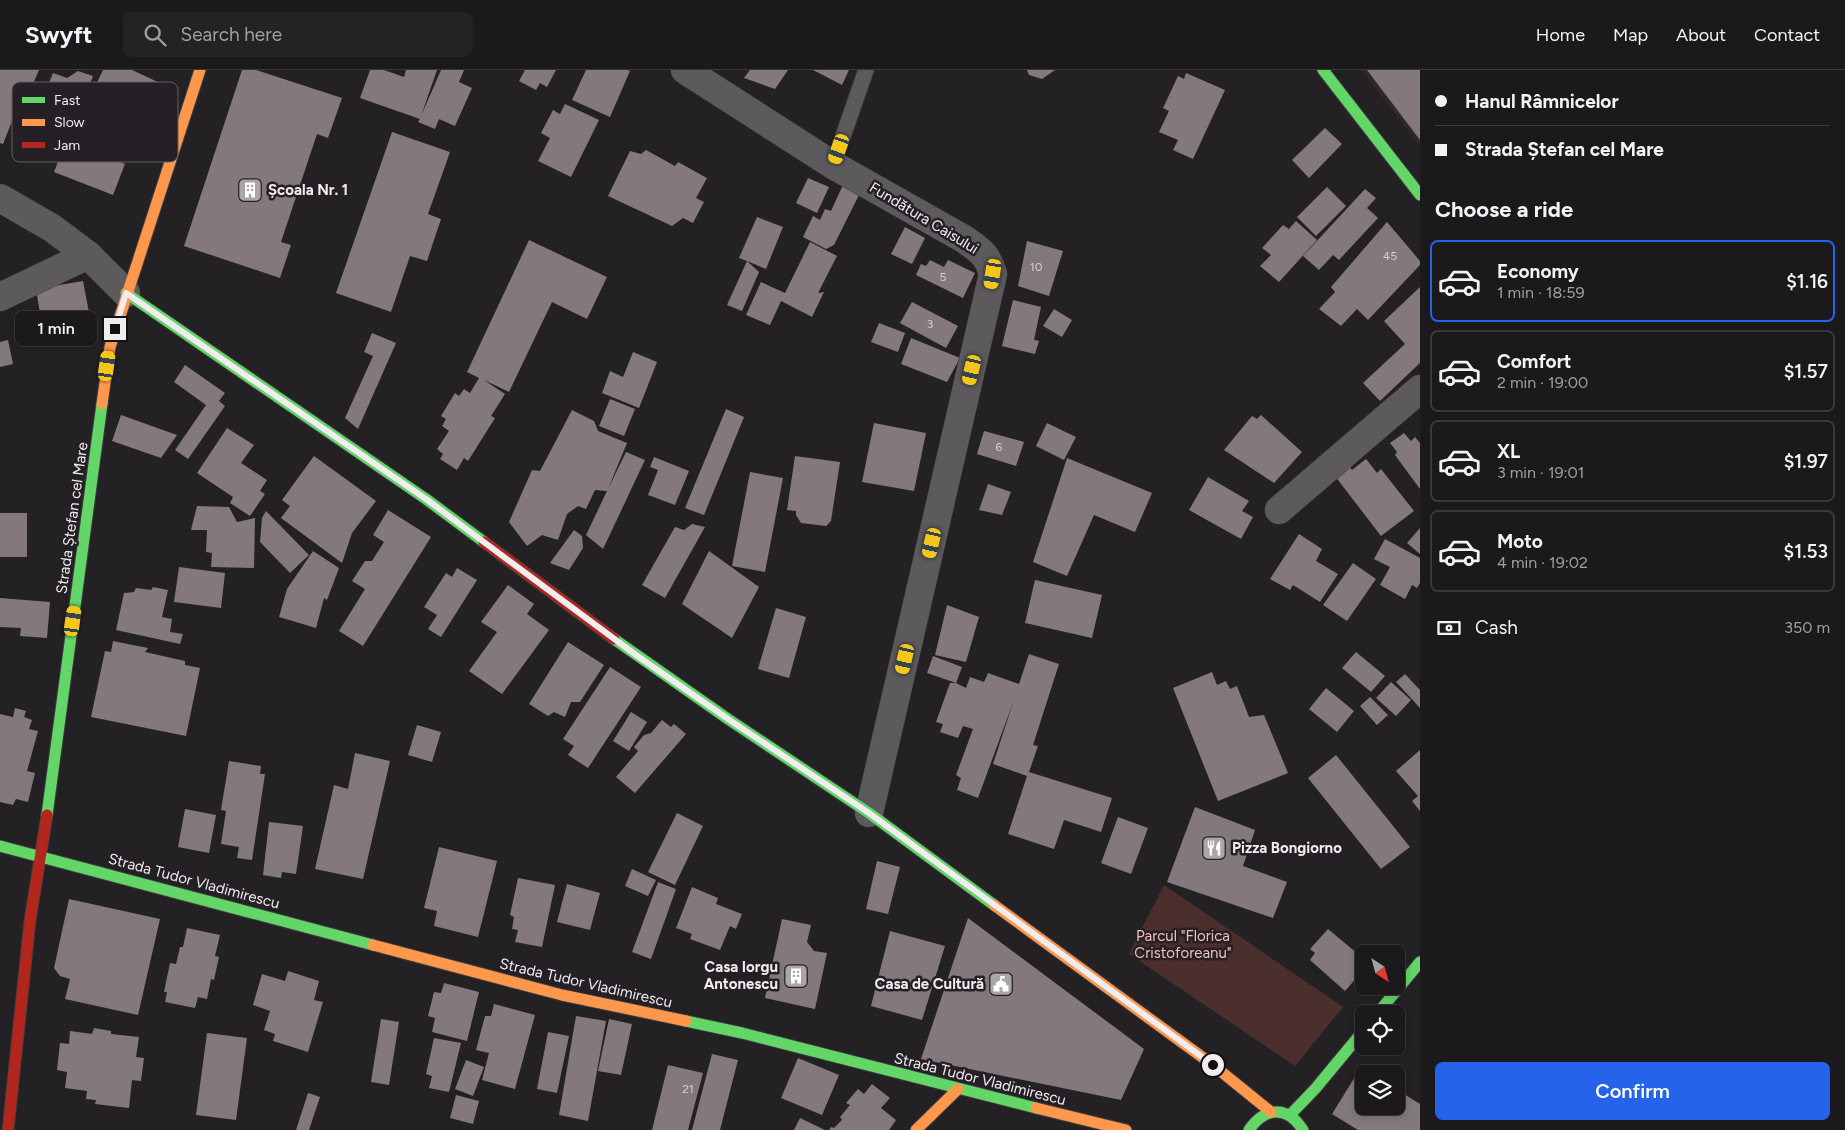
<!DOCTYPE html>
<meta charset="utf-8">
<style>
:root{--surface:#1b191b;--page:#242224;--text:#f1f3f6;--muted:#a0a0a3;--line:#39383a;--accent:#2563eb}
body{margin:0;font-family:Figtree,sans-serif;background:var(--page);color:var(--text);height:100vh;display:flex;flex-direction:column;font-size:19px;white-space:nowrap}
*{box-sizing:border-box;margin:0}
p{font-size:16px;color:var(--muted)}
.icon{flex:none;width:28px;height:28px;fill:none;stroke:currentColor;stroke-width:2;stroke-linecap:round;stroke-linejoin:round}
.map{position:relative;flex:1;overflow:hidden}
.side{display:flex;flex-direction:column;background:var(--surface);width:425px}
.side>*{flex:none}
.hud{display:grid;align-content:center;height:110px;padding:0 15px;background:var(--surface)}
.needle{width:32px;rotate:144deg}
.fabs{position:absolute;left:1355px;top:875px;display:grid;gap:10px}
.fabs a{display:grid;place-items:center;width:50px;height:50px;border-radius:8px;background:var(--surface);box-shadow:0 2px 8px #0003,0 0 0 1px var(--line);font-size:25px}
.end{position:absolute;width:22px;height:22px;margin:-11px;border:6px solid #f0ecf0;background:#111;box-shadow:0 0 0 2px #111}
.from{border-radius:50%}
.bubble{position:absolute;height:35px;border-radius:8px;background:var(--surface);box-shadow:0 2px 8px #0003,0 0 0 1px var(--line);font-size:16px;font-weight:600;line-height:35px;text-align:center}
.car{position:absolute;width:15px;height:30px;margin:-15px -8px;border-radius:6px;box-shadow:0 0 4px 1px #0007;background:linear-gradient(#f5c518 24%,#345 0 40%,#f5c518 0 76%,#345 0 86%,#f5c518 0)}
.hud b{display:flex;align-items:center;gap:18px;height:48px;font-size:19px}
.hud b+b{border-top:1px solid var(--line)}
.hud i{width:12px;height:12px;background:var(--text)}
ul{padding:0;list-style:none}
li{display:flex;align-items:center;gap:15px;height:82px;margin:0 10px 8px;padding:0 5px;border:2px solid var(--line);border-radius:8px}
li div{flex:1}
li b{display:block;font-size:19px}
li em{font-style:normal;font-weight:600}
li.active{border-color:var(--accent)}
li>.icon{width:45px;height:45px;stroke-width:1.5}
h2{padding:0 15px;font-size:22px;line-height:60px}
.pay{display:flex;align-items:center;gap:12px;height:55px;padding:0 15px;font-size:19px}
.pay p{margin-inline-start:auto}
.cta{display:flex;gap:10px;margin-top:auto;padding:10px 15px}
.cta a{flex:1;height:58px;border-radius:8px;background:var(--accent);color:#fff;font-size:20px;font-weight:600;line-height:58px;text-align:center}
header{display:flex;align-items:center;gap:30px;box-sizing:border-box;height:70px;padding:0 25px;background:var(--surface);border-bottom:1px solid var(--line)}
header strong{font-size:24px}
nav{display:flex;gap:28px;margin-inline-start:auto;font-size:18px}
.search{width:350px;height:45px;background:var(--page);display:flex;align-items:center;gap:12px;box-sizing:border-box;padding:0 18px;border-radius:8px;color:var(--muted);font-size:19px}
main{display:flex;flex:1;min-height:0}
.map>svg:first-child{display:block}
.built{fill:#2f262e}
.green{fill:#4a2f2d}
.building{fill:#83797d}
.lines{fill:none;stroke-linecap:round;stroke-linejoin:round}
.lane-casing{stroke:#3e3c3e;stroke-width:17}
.street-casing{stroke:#3e3c3e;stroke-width:29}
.fast-casing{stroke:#3e3c3e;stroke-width:13}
.slow-casing{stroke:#3e3c3e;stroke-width:13}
.jam-casing{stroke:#3e3c3e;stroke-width:13}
.lane{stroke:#5c5a5c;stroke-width:15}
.street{stroke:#5c5a5c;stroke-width:28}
.fast{stroke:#63d668;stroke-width:11}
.slow{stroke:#ff974d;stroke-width:11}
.jam{stroke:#b3261e;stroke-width:11}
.route{stroke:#f0ecf0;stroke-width:6}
.labels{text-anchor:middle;stroke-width:5;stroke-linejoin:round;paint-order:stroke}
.number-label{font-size:12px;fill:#d5cfd3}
.poi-label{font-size:15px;font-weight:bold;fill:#f0ecf0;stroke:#252025;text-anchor:start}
.street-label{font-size:15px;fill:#f0ecf0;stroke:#252025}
.park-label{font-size:15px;fill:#f7bdb6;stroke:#252025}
.key{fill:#252025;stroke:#625d62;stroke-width:1}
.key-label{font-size:14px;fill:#f0ecf0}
</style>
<header>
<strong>Swyft</strong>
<div class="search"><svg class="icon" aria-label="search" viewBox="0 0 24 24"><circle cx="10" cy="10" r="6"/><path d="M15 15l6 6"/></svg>Search here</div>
<nav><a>Home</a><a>Map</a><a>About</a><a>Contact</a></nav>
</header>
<main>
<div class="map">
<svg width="1420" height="1060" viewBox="0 0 1420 1060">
<rect width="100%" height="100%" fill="#242124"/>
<path class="built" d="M1361 0H1420V76Z"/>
<path class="green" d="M1164 815 1343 937 1295 996 1129 884Z"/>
<g class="building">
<path d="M0 0H39L25 32 20 31 3 74 0 73Z"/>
<path d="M103 0H132L160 13 146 43 94 19Z"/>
<path d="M242 0H256L342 28 328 68 317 64 281 172 291 175 280 208 184 176Z"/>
<path d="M370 0H384L404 7 406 0H437L421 46 441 0H464L459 12 472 18 455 56 439 49 435 59 418 52 420 49 360 28Z"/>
<path d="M525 0H556L547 17 540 13 536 20 519 11Z"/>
<path d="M586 0H627L630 1 610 47 572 30Z"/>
<path d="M750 0H788L775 19 744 8Z"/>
<path d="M813 0H849L842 15Z"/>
<path d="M1027 0H1055L1042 9 1029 5Z"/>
<path d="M1367 0H1420V70Z"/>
<path d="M78 1 93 6 72 62 45 52 56 24 46 20 53 3 67 8Z"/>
<path d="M1186 3 1225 20 1193 89 1173 80 1178 70 1159 62 1169 41 1163 38 1178 6 1184 9Z"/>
<path d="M565 34 599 50 571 107 538 91 550 68 541 63 553 40 560 44Z"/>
<path d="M1325 58 1342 74 1309 108 1292 90Z"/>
<path d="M392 62 450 82 428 144 441 149 427 191 410 186 391 242 336 223Z"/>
<path d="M66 71 125 94 113 125 54 102Z"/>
<path d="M646 80 675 96 678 92 707 108 696 128 704 132 693 153 683 148 672 156 608 126 630 81 641 84Z"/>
<path d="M808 108 829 117 817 143 796 133Z"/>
<path d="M843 115 860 123 834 175 826 179 803 167 813 146 820 150 825 139 831 141Z"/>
<path d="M1327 117 1346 136 1316 166 1297 147Z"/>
<path d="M1365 119 1376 128 1367 138 1378 148 1339 190 1333 185 1319 200 1303 186Z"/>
<path d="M757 147 783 157 766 199 747 191 759 202 742 241 727 235 747 191 739 188Z"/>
<path d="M1296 151 1317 170 1279 212 1260 196 1271 185 1262 178 1283 155 1289 159Z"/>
<path d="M1387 152 1420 191V195L1368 250 1357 239 1341 256 1319 239 1335 222 1331 217Z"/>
<path d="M905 157 925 168 912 194 891 184Z"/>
<path d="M529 170 607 207 587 249 552 232 509 322 484 310 505 324 491 346 495 348 468 391 464 388 457 400 440 389 443 384 437 379 449 361 442 356 446 349 441 346 455 323 459 326 464 319 470 323 479 308 467 302Z"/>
<path d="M1027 171 1063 181 1049 226 1018 216Z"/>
<path d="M810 172 837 186 818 223 824 222 812 247 781 231 770 255 746 245 761 212 785 223Z"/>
<path d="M930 190 944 197 948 190 975 203 963 228 916 205 921 194 926 196Z"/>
<path d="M83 211 91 253 43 262 36 219Z"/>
<path d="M1420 217V293L1380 331 1363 313 1405 274 1384 251Z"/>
<path d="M1013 230 1041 237 1034 270 1039 271 1035 284 1002 276Z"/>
<path d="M912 232 958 256 946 278 900 253Z"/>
<path d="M1054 239 1072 250 1062 267 1043 256Z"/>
<path d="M879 253 905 263 898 282 871 272Z"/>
<path d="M372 263 396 273 358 359 345 348 373 286 364 282Z"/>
<path d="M911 268 960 288 947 312 901 294Z"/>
<path d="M8 270 13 294 0 297V272Z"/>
<path d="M633 282 657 292 639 338 602 323 610 301 623 307Z"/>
<path d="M185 295 225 323 219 331 225 336 188 389 175 380 206 335 174 312Z"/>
<path d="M610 329 635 339 624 366 599 356Z"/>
<path d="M726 339 744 347 704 445 685 438Z"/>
<path d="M572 340 594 351 598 361 627 373 608 419 626 382 645 390 603 479 586 465 607 421 595 420 586 439 578 436 567 444 558 470 542 465 527 476 509 452 532 400 540 401Z"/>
<path d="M121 345 177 365 161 388 112 371Z"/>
<path d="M1261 345 1302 382 1274 413 1224 380 1252 346 1257 349Z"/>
<path d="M874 353 926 363 914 421 862 412Z"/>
<path d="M1047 353 1076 367 1064 390 1036 376Z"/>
<path d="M227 358 254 375 241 393 267 410 260 421 265 424 250 446 230 433 233 427 197 403Z"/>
<path d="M984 361 1024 372 1016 396 977 384Z"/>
<path d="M1404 363 1411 371 1415 367 1420 373V419L1395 385 1397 382 1390 373Z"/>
<path d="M314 386 376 431 352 463 342 493 281 448 290 436 282 430Z"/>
<path d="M795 386 840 392 831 451 826 456 801 453 796 445V441L787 440Z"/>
<path d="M654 387 689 401 675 435 648 425 658 400 650 397Z"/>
<path d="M1067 388 1152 423 1135 462 1094 445 1067 506 1033 492Z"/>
<path d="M1366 389 1377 403 1381 399 1414 441 1381 466 1335 406 1349 396 1352 400Z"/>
<path d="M750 402 783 408 765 502 732 496Z"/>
<path d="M1208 407 1249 431 1242 441 1253 447 1241 469 1189 440Z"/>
<path d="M988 414 1011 422 1002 445 979 440Z"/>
<path d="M197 436 229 437 237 452 255 448 254 498 211 497 212 483 206 482 207 460H191Z"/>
<path d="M388 440 431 467 363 576 339 561 365 519 352 511 365 491H372L384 472 373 465Z"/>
<path d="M266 441 309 485 290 503 260 472 262 448Z"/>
<rect x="0" y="443" width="27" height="44"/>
<path d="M692 454 705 457 665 528 642 515 675 457 684 460Z"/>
<path d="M1420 458V484L1407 473Z"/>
<path d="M574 460 582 466 583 478 569 500 550 493Z"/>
<path d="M1299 464 1322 479 1316 491 1338 504 1320 532 1293 515 1290 520 1270 509Z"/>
<path d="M1385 469 1420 488V513L1417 518 1412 515 1405 529 1380 515 1390 497 1374 489Z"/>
<path d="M313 481 339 498 327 530 324 528 316 558 279 547 287 519Z"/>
<path d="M709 481 759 517 732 568 682 534Z"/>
<path d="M1353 493 1376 509 1347 551 1323 535Z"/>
<path d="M179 497 225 503 221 538 174 532Z"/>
<path d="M457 498 477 510 441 567 428 559 437 545 424 537 446 503 452 507Z"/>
<path d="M1035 510 1102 525 1092 568 1025 553Z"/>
<path d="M508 515 534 534 527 544 549 560 502 624 469 601 497 562 481 552Z"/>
<path d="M153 517 168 520 162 547 172 549 170 562 183 564 180 574 116 560 124 523 134 522 136 518 151 520Z"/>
<path d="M0 528 50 532 47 568 20 566 21 558 0 557Z"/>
<path d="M947 535 979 547 966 592 935 585Z"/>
<path d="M776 538 806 547 789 608 758 599Z"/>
<path d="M113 571 148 578 145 582 185 591V595L200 598 186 666 91 647 105 581 111 582Z"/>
<path d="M568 572 604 595 580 632H571L565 647 554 642 548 646 529 634Z"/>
<path d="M1356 582 1385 606 1371 622 1342 598Z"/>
<path d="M1029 584 1059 594 1033 675 1038 676 1029 702 1112 728 1101 762 1064 750 1054 779 1008 764 1027 706 993 694 1014 630 978 728 957 720 961 708 956 705 973 659 963 656 958 668 940 662 943 654 936 652 950 613H956L966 618 970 607 984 612 988 603 1019 614Z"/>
<path d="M933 586 962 597 956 613 927 603Z"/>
<path d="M610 597 641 617 588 698 568 685 574 676 563 669Z"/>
<path d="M1212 602 1217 615 1226 611 1230 619 1237 616 1249 647 1264 645 1288 703 1218 731 1173 618Z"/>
<path d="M1405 604 1420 620V638L1396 612Z"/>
<path d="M1391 612 1411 630 1396 646 1376 628Z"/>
<path d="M1326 618 1354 641 1337 662 1309 639Z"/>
<path d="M1370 627 1388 645 1377 655 1360 636Z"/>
<path d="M15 638 26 641 24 647 32 650 29 659 38 661 27 701 35 703 28 732 16 729 13 735 0 732V644L13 647Z"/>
<path d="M631 642 647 652 629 681 613 671Z"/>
<path d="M662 650 671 657 674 654 686 664 635 723 616 707 638 681 634 677 644 665 651 663Z"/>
<path d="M417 655 441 662 432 692 408 685Z"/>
<path d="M1420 680V741L1412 731 1418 726 1396 701Z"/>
<path d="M355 683 390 691 363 809 315 799 334 715 348 719Z"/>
<path d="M1336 685 1410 777 1381 799 1308 708Z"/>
<path d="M229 691 261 696 260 704H265L252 790 237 788 239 777 221 774 226 741 221 740Z"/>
<path d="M1195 737 1255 760 1243 796 1287 812 1273 848 1167 812Z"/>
<path d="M185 739 216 745 209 783 178 777Z"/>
<path d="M677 743 703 756 675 815 648 802Z"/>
<path d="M1118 747 1148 758 1131 804 1101 793Z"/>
<path d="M269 752 303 756 296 804 282 802 281 808 263 805Z"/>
<path d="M439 777 497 791 478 867 434 856 437 841 424 838Z"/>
<path d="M877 791 900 797 888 844 866 839Z"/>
<path d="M632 799 656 810 648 826 625 816Z"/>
<path d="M518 808 555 815 542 877 515 872 518 860 512 859 514 847 510 845Z"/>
<path d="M658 812 676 819 651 889 632 882Z"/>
<path d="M567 814 600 823 590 860 557 852Z"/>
<path d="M692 817 718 828 716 834 742 844 736 859 730 856 720 880 690 869 692 864 676 858Z"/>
<path d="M69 829 160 849 138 945 65 929 70 909 60 906 54 898Z"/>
<path d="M968 848 1144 979 1121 1030 921 989Z"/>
<path d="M782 849 811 855 807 872 814 881 827 883 815 939 765 928Z"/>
<path d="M187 858 220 865 215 886 219 887 214 910 211 909 207 929 198 927 195 938 165 932 167 922H164L170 893 176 894 180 877H183Z"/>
<path d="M1328 859 1364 889V899L1345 921 1310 890 1315 883 1310 879Z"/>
<path d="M890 861 945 876 922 950 871 936Z"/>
<path d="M288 901 319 911 314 930 323 932 308 982 273 971 275 964 264 960 270 941 253 935 262 904 285 911Z"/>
<path d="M444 913 479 922 467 971 432 962 435 948 428 946 434 922 441 923Z"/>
<path d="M494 934 535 945 515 1019 482 1010 489 983 476 980 485 946H491Z"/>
<path d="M576 946 606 951 588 1051 559 1045Z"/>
<path d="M381 949 399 952 389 1015 371 1012Z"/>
<path d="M609 949 632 954 621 1005 598 1001Z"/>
<path d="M94 958 111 961V964L139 967 136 987 144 988 141 1011 132 1010 129 1038 95 1034 96 1030 86 1029 87 1021 65 1018 67 1002 57 1000 60 973 69 974 70 961 92 964Z"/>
<path d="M548 962 569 966 557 1023 537 1019Z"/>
<path d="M207 963 247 968 236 1050 196 1045Z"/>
<path d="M434 968 461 973 449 1022 429 1018 432 1006 426 1004Z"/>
<path d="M712 984 738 990 720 1060H692Z"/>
<path d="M798 988 839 1005 822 1045 781 1028Z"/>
<path d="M466 990 484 997 473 1026 455 1019Z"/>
<path d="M668 995 703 1003 688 1060H652Z"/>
<path d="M1361 997 1371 1004H1364V1036H1396V1019L1420 1034V1060H1358L1332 1044Z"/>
<path d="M872 1014 890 1028 881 1038 896 1050 889 1060H829L831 1057 834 1058 842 1050 840 1047 850 1035 846 1033 858 1019 864 1024Z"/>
<path d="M308 1023 320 1027 309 1060H296Z"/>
<path d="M456 1025 479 1031 473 1054 450 1048Z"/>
<path d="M800 1048 825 1060H794Z"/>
</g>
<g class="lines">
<g class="lane-casing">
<path id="lane" d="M833 95 866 0"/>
</g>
<g class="street-casing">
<g id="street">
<path d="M685 0 833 95 964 169C981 181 987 184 993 204L869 743"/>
<path d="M0 128 52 158 88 185 126 223"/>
<path d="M0 227 88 185"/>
<path d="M1279 440 1420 319"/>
</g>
</g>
<g class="fast-casing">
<g id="fast">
<path d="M1323 0 1420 125"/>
<path d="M126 223 426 429 484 472"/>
<path d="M614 569 728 649 869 743 994 835"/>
<path d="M47 745 102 334"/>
<path d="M0 776 373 875"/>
<path d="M1377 944 1420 892"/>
<path d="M686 951 742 963 1036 1038"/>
<path d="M1290 1045 1315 1019 1364 960"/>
<path d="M1249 1060C1265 1037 1287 1035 1303 1060"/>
</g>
</g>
<g class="slow-casing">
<g id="slow">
<path d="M102 334 110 277 200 0"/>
<path d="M994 835 1213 995 1271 1042"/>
<path d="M373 875 562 925 686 951"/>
<path d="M1036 1038 1126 1060"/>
<path d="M916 1060 958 1019"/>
</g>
</g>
<g class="jam-casing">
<g id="jam">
<path d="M484 472 614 569"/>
<path d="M8 1060 30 851 47 745"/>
</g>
</g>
<use href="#lane" class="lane"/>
<use href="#street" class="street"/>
<use href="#fast" class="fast"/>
<use href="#slow" class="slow"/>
<use href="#jam" class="jam"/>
</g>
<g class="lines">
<path class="route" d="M115 259 126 223 426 429 636 585 728 649 869 743 1213 995"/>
</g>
<defs>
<g id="building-square" transform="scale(1.25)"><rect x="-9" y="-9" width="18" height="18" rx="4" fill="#a9a5a9" stroke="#252025"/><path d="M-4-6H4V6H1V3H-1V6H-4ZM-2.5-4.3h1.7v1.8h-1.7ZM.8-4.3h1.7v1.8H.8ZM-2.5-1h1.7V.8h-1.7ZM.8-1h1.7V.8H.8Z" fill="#fff"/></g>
<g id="restaurant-square" transform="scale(1.25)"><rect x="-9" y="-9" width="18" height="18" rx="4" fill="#a9a5a9" stroke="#252025"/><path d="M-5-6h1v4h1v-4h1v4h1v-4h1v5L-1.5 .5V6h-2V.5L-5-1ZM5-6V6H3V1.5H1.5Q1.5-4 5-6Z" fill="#fff"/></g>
<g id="civic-square" transform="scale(1.25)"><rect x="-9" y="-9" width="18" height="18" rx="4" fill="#a9a5a9" stroke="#252025"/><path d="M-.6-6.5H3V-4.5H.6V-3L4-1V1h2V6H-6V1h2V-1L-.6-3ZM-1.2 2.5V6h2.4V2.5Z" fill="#fff"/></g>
</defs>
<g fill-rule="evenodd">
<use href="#building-square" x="250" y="120"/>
<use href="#restaurant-square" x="1214" y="778"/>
<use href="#building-square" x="796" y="906"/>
<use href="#civic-square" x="1001" y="914"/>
</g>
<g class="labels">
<g class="number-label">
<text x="1390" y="190">45</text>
<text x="1036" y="201">10</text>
<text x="943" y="211">5</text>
<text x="930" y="258">3</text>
<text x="999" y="381">6</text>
<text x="688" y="1023">21</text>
</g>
<g class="poi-label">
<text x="268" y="125">Școala Nr. 1</text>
<text x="1232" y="783">Pizza Bongiorno</text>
<text x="778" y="902" text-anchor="end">Casa Iorgu<tspan x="778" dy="17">Antonescu</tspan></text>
<text x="984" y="919" text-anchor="end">Casa de Cultură</text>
</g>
<g class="street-label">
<text transform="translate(924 148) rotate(31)" y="5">Fundătura Caisului</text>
<text transform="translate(72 448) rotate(-82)" y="5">Strada Ștefan cel Mare</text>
<text transform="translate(194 811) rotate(15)" y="5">Strada Tudor Vladimirescu</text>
<text transform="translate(586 913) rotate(13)" y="5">Strada Tudor Vladimirescu</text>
<text transform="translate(980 1009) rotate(14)" y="5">Strada Tudor Vladimirescu</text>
</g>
<g class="park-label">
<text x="1183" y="871">Parcul "Florica<tspan x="1183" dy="17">Cristoforeanu"</tspan></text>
</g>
</g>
<rect x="12" y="12" width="166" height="80" rx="8" class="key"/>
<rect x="22" y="27" width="23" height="6" fill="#63d668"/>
<rect x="22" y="49" width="23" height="7" fill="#ff974d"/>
<rect x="22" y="72" width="23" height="6" fill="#b3261e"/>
<g class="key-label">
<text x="54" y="35">Fast</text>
<text x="54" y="57">Slow</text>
<text x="54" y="80">Jam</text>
</g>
</svg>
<div class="fabs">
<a><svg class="needle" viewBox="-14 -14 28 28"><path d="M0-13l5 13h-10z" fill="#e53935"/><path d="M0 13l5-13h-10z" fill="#a0a0a3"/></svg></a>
<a><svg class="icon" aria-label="locate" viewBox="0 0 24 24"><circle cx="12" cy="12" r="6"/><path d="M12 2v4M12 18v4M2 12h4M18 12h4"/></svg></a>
<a><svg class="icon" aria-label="layers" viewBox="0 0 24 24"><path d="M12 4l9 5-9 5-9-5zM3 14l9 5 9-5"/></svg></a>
</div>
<i class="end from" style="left:1213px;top:995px"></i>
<i class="end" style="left:115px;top:259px"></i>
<div class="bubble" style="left:15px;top:241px;width:82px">1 min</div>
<i class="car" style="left:839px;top:79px;rotate:199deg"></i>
<i class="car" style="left:993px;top:204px;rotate:189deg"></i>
<i class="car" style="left:107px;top:296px;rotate:8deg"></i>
<i class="car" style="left:972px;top:300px;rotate:193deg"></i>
<i class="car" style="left:932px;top:473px;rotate:193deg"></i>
<i class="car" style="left:73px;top:551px;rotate:8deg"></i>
<i class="car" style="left:905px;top:589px;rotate:193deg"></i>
</div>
<section class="side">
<div class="hud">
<b><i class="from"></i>Hanul Râmnicelor</b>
<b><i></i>Strada Ștefan cel Mare</b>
</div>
<h2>Choose a ride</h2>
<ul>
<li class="active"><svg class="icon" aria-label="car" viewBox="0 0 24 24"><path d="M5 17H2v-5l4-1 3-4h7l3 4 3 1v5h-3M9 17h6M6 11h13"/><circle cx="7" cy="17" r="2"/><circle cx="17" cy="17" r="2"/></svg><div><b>Economy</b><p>1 min · 18:59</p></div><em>$1.16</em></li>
<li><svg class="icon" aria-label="car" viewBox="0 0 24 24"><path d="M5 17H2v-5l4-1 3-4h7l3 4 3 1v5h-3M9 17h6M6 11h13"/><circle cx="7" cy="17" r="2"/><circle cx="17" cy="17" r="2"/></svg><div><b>Comfort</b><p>2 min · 19:00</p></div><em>$1.57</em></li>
<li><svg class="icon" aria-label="car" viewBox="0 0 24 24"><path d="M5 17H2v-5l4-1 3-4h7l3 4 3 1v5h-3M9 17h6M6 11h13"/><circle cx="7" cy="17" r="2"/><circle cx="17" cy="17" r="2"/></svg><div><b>XL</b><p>3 min · 19:01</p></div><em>$1.97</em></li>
<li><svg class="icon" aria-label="car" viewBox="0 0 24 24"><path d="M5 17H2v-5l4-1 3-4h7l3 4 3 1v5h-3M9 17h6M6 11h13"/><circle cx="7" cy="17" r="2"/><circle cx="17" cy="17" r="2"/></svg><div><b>Moto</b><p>4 min · 19:02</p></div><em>$1.53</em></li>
</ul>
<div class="pay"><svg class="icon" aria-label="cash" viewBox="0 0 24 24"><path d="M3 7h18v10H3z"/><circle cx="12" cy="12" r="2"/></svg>Cash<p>350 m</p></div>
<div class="cta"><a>Confirm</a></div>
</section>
</main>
